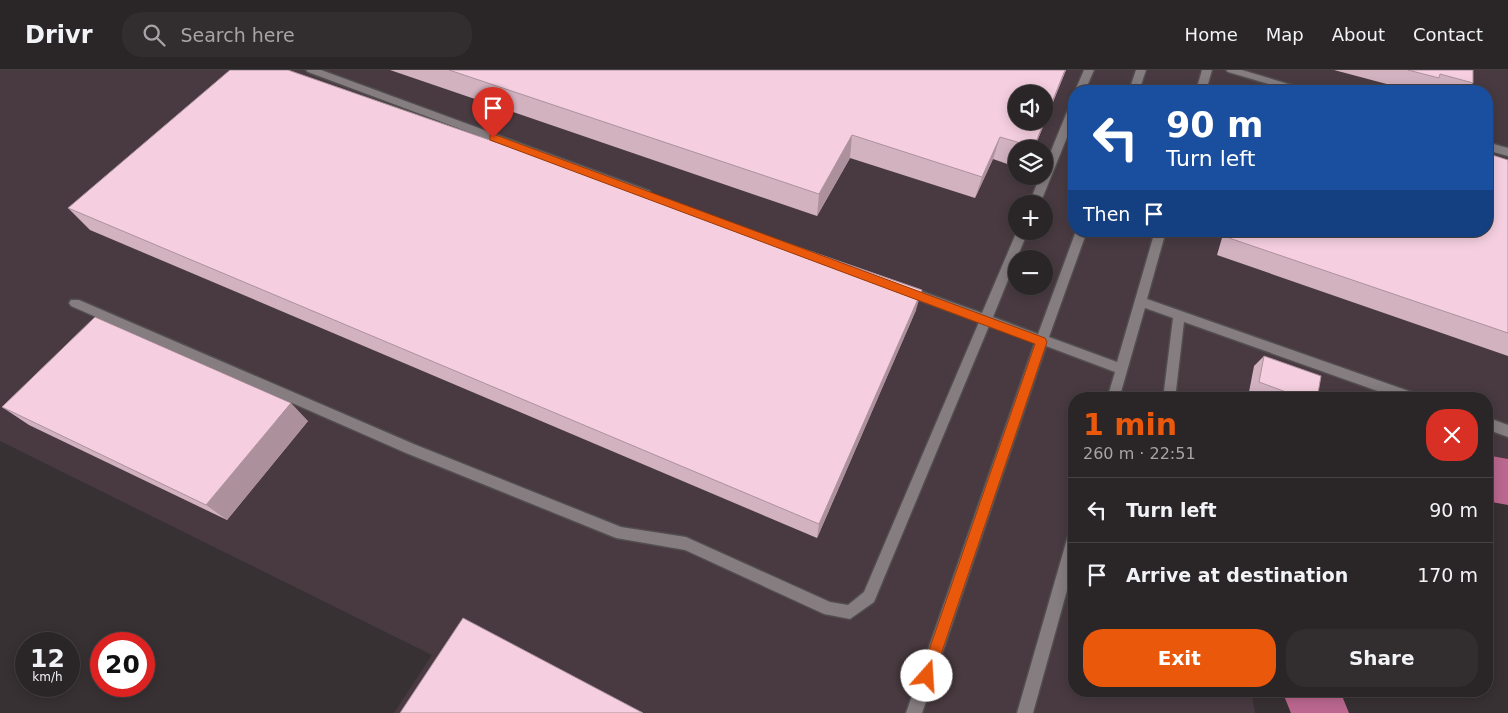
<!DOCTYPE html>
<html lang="en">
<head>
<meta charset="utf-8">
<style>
	:root { --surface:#2a2527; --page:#322d2f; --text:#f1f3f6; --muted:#a5a5a7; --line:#464244; --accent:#ea580c }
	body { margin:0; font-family:"DejaVu Sans",sans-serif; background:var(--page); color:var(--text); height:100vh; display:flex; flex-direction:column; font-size:19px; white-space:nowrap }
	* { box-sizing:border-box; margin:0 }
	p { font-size:16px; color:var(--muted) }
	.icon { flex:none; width:28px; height:28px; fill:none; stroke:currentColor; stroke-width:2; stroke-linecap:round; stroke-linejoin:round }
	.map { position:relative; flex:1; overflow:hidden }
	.side { position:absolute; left:1068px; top:322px; width:425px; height:305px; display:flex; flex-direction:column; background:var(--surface); border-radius:20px; box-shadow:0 2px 12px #0003,0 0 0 1px var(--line) }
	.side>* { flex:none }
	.hud { position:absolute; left:1068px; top:15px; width:425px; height:152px; border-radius:20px; box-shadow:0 2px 12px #0003,0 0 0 1px var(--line); background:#1a4fa0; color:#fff; overflow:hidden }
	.controls { position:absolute; left:1008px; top:15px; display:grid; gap:10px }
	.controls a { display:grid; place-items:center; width:45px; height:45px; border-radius:50%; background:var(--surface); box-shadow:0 2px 12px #0003,0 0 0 1px var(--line); font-size:25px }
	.speed { position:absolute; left:15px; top:562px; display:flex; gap:10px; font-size:25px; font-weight:700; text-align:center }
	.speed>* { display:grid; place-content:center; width:65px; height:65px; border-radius:50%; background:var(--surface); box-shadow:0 2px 12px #0003,0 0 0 1px var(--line); line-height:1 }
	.speed small { font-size:12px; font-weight:400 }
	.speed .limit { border:8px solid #d22; background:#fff; color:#111 }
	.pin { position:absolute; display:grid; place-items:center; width:42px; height:42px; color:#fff; margin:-51px -21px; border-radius:50% 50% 50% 0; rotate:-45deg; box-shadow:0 0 5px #0007 }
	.pin .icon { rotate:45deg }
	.me { position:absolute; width:55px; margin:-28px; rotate:19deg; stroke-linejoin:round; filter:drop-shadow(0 0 4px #0008) }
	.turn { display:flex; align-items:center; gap:18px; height:105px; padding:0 15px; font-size:22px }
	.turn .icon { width:65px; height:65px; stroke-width:2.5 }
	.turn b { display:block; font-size:35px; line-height:42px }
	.then { display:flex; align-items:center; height:48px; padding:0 15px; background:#0003; gap:10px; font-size:19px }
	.round { display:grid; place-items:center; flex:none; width:52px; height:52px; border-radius:20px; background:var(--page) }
	.headline { display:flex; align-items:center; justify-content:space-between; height:85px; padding:0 15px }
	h1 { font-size:30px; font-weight:600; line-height:38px; color:var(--accent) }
	.cta { display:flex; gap:10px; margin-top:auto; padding:10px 15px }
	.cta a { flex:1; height:58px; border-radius:20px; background:var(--accent); color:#fff; font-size:20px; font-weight:600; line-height:58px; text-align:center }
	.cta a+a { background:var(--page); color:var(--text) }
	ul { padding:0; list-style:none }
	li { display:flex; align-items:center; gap:15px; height:65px; padding:0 15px; border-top:1px solid var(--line) }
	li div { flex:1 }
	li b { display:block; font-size:19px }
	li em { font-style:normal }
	header { display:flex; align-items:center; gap:30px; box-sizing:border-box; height:70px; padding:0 25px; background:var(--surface); border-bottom:1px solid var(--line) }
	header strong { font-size:24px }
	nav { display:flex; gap:28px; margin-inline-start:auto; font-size:18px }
	.search { width:350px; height:45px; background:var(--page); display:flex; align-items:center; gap:12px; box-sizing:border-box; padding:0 18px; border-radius:20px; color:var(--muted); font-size:19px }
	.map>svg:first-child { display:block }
	.built { fill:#483a40; fill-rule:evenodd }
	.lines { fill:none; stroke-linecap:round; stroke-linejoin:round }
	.river { fill:#bb678f; fill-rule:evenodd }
	.lane-casing { stroke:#524d4f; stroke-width:3 }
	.lane { fill:#857d80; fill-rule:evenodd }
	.wall { fill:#d3b2c0 }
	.shaded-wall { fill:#ac919c }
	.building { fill:#f5cfdf; stroke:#ac919c; fill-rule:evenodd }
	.route { fill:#ea580c; stroke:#983908 }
</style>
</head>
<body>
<header>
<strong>Drivr</strong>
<div class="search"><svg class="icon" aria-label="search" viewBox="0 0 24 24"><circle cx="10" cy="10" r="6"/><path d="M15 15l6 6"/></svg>Search here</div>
<nav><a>Home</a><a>Map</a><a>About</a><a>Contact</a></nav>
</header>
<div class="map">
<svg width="1508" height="643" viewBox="0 0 1508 643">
	<rect width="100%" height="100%" fill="#383134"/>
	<!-- built -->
	<path class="built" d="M0,0H1508V416L1486,411V329H1074V621H1251L1255,643H394L432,585L0,371ZM1074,21H1486V161H1074ZM1016,24H1044V51H1016ZM1016,79H1044V106H1016ZM1016,134H1044V161H1016ZM1016,189H1044V216H1016Z"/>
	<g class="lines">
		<!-- river -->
		<g class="river">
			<polygon points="1486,385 1508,389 1508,435 1486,431"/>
			<polygon points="1282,621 1340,621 1349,643 1291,643"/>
		</g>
		<defs>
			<g id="lane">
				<polygon points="306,0 321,0 650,121 651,124 646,128 642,127 308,2"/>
				<polygon points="1084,0 1094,0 1085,21 1075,21"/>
				<polygon points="1136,0 1146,0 1139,21 1129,21"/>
				<polygon points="1202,0 1212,0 1206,21 1196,21"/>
				<polygon points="1226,0 1242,0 1305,19 1307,21 1292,21 1228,2"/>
				<polygon points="1074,34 1074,50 1040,134 1029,134 1040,106 1044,106 1044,98 1069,37"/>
				<polygon points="1486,72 1508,78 1508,86 1486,80"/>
				<polygon points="1017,161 1028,161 993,247 1038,264 1076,161 1087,161 1049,267 1117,292 1155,161 1166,161 1147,229 1420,325 1422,329 1400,329 1184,252 1175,329 1163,329 1173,248 1145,238 1119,329 1107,329 1115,302 1046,276 922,643 906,643 1035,272 989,256 874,532 850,549 824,544 685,480 616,468 406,383 71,236 69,233 71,230 79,230 416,375 621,457 686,467 830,532 848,535 864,522 979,252 900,223 898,220 904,215 982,243"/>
				<polygon points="1486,347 1508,355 1508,367 1486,359"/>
				<polygon points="1074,463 1074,495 1033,643 1017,643 1067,469 1069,464"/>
			</g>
		</defs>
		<!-- lane casing -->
		<use href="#lane" class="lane-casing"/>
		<!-- lane -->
		<use href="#lane" class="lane"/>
	</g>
	<!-- wall -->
	<g class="wall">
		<polygon points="390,0 1066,0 1034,79 1016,79 1016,97 993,89 975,128 850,88 817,146"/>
		<polygon points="1334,0 1473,0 1473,13 1465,21 1413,21"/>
		<polygon points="1508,90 1508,286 1217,185 1224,161 1486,161"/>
		<polygon points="68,138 916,240 817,468 90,160"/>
		<polygon points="1264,286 1317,329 1266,329 1249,322 1254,296"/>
		<polygon points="2,337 308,351 227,450 29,355"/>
	</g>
	<!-- shaded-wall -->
	<g class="shaded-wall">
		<polygon points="1065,0 1066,0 1034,79 1033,79"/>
		<polygon points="852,65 850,88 817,146 819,124"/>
		<polygon points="1000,67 993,89 975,128 982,107"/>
		<polygon points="922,220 916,240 817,468 819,454"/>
		<polygon points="291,333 308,351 227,450 206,435"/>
	</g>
	<!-- building -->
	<g class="building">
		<polygon points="230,0 288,0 922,220 819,454 68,138"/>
		<path d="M449,0H1065L1034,77L1000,67L982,107L852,65L819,124ZM1016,24H1044V51H1016Z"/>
		<polygon points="1408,0 1473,0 1473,13 1440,4 1439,8"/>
		<polygon points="1268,17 1280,21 1267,21"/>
		<polygon points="1486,83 1508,90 1508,263 1229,168 1231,161 1486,161"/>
		<polygon points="95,247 291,333 206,435 2,337"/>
		<polygon points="1264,286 1321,306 1317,329 1305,329 1259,312"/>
		<polygon points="463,548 643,643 400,643"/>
	</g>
	<!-- route -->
	<polygon class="route" points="493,64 1045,268 1047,272 932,611 927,613 922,611 920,606 1035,274 490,70 490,65"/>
</svg>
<div class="controls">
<a><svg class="icon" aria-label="sound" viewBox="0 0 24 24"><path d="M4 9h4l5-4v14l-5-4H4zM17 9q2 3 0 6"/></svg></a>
<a><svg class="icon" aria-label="layers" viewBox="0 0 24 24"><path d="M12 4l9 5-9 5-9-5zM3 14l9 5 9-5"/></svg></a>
<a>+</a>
<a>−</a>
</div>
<div class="speed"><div>12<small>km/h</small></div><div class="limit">20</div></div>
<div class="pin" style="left:493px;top:68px;background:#d93025"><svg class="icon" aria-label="arrive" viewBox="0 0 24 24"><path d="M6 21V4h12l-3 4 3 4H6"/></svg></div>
<svg class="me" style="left:927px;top:606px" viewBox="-20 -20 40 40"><circle r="19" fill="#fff"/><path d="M0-13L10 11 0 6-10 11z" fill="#ea580c"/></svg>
<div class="hud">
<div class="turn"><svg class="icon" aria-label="left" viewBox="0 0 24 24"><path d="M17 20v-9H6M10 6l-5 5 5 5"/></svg><div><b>90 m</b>Turn left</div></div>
<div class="then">Then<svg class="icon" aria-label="arrive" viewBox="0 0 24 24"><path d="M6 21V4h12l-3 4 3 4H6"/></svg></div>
</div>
<section class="side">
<div class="headline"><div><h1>1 min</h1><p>260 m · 22:51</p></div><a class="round" style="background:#d93025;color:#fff"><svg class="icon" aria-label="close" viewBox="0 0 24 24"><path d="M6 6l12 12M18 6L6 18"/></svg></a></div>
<ul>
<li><svg class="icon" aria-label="left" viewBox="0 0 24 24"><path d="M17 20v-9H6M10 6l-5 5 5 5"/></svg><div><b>Turn left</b></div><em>90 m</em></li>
<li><svg class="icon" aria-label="arrive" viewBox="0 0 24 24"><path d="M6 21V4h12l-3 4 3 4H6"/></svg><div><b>Arrive at destination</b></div><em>170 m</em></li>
</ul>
<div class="cta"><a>Exit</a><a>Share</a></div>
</section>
</div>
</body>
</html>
